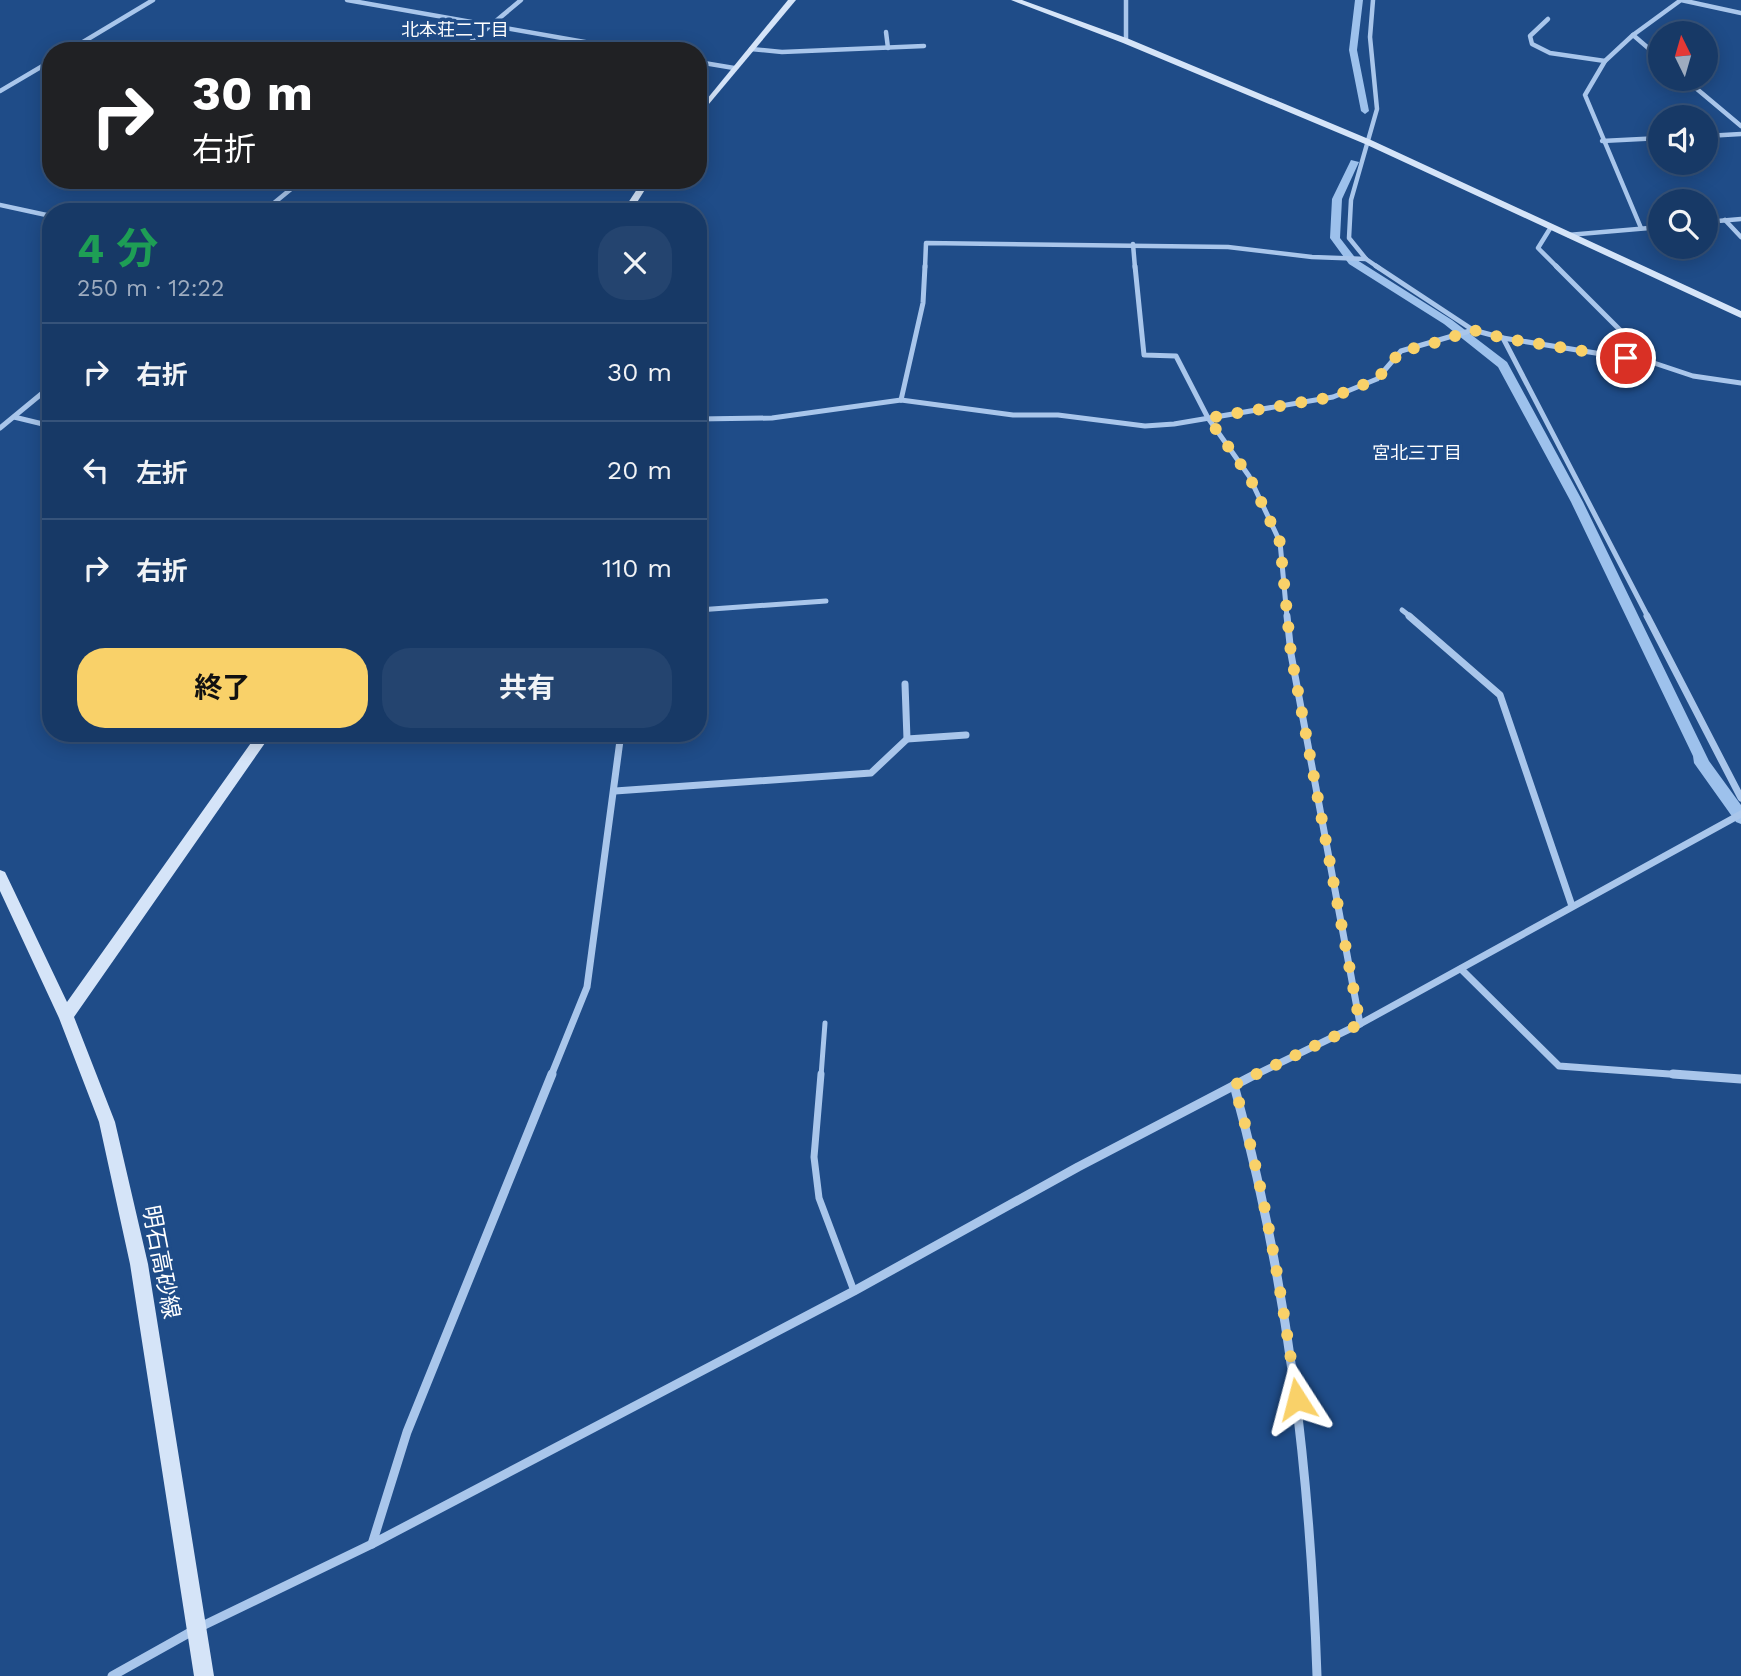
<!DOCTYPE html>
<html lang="ja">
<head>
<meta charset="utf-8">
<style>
	:root { --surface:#173966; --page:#24446f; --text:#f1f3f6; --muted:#9eacbf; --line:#36537a; --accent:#f9d169 }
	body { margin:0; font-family:"Work Sans","Noto Sans JP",sans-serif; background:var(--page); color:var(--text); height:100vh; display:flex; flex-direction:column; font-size:26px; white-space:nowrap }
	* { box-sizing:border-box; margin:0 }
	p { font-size:23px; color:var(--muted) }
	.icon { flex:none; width:38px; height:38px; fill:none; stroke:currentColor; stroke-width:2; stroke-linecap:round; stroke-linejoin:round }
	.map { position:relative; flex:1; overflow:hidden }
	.side { position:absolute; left:42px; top:203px; width:665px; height:539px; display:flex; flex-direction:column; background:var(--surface); border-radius:28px; box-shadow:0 4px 18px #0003,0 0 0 2px var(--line) }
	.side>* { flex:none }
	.hud { position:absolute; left:42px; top:42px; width:665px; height:147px; border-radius:28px; box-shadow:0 4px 18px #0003,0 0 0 2px var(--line); background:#202124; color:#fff; overflow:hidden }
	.needle { width:46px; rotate:355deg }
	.tools { position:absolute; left:1648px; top:21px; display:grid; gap:14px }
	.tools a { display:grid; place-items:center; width:70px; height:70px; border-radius:50%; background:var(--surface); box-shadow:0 4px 18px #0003,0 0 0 2px var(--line); font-size:35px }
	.pin { position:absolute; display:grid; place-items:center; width:60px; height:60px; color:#fff; margin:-30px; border:4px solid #fff; border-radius:50%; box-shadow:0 2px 7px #0007 }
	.me { position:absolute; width:77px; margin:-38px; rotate:351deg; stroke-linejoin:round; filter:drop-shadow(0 0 5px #0008) }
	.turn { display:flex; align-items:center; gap:24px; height:147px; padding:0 35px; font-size:32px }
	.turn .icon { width:91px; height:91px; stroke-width:2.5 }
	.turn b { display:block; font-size:49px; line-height:60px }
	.round { display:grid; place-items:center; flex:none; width:74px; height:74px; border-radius:28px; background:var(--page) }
	.head { display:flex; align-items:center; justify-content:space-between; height:119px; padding:0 35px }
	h1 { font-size:42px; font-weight:700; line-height:52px; color:#1e9e55 }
	.button { display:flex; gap:14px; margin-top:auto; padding:14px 35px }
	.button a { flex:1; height:80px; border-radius:28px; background:var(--accent); color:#111; font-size:28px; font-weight:700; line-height:80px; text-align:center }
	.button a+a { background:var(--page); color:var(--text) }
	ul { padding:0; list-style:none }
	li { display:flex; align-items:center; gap:21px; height:98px; padding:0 35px; border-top:2px solid var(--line) }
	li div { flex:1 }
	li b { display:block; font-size:26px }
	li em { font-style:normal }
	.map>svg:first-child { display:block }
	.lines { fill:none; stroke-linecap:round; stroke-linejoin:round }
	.stream { fill:#9dc1ec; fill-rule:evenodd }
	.lane-far1 { stroke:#a9c6eb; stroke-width:5 }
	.lane { stroke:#a9c6eb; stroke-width:7 }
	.street-far3 { stroke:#a9c6eb; stroke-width:4.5 }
	.street-far2 { stroke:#a9c6eb; stroke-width:5 }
	.street-far1 { stroke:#a9c6eb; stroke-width:7 }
	.street { stroke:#a9c6eb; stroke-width:9 }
	.secondary { fill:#d5e4f8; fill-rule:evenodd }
	.route { stroke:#f9d169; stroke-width:12; stroke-dasharray:0 21.6 }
	.labels { text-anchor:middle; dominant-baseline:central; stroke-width:7; stroke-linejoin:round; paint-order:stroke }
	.far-neighbourhood-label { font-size:18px; fill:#fff; stroke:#1f4c88 }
	.near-street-label { font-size:23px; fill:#fff; stroke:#1f4c88 }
</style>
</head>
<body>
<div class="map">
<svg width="1741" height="1676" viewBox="0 0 1741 1676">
	<rect width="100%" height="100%" fill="#1f4c88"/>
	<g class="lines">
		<!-- stream -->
		<g class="stream">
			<polygon points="1355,0 1363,0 1357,50 1369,111 1365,114 1361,111 1349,50"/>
			<polygon points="1351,160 1359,162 1342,199 1340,238 1357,260 1452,320 1507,362 1583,502 1709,761 1741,805 1741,824 1736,822 1694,763 1693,756 1571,502 1498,367 1444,324 1349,264 1330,238 1332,199"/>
		</g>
		<!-- lane-far1 -->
		<polyline class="lane-far1" points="821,1076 825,1023"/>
		<!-- lane -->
		<polyline class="lane" points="821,1074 814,1157 819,1198 854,1291"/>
		<!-- street-far3 -->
		<g class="street-far3">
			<polyline points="347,0 636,51"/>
			<polyline points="1126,0 1126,41"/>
			<polyline points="1373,0 1370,37 1377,109 1351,200 1349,238 1366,259 1379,268"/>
			<polyline points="1548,19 1530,36 1532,44 1550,53 1605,61"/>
			<polyline points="886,32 888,48"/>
			<polyline points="1633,35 1661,59"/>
			<polyline points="751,49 782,52 924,46"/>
			<polyline points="68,51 153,0"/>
			<polyline points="460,51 521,0"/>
			<polyline points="698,62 734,68"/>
			<polyline points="1685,79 1741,126"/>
			<polyline points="0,91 51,61"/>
			<polyline points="1706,136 1741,134"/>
			<polyline points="1602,141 1661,138"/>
			<polyline points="0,205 51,216"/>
			<polyline points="263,212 302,180"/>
			<polyline points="1725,220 1741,237"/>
			<polyline points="1706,222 1741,219"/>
			<polyline points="1551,227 1538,248 1558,268"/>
			<polyline points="1641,228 1585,95 1605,61 1633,35 1681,0 1741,13"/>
			<polyline points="1568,235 1661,227"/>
			<polyline points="1133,244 1135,268"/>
			<polyline points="925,268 926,243 1228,247 1312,257 1366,259"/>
		</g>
		<!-- street-far2 -->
		<g class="street-far2">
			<polyline points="1135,266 1144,355 1176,356 1208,418 1249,476 1280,542 1287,617"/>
			<polyline points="1376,266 1473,330 1503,338 1651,362 1693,376 1741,383"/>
			<polyline points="1556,266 1651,361"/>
			<polyline points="1503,338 1648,617"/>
			<polyline points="901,400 923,303 925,266"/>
			<polyline points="14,417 51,426"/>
			<polyline points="698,419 772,418 901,400 1013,415 1058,415 1145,426 1174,424 1333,397 1377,379 1401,351 1473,330"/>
			<polyline points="0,428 51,386"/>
			<polyline points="698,610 826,601"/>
			<polyline points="1402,610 1411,617"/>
		</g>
		<!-- street-far1 -->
		<g class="street-far1">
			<polyline points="1287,616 1291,654 1360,1024"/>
			<polyline points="1409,616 1500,695 1572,906"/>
			<polyline points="1647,616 1741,798"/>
			<polyline points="907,739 966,735"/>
			<polyline points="615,791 871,773 907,739 905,684"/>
			<polyline points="1461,969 1559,1066 1697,1076"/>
			<polyline points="551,1076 587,987 621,733"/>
			<polyline points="1253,1076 1360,1024 1741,814"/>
		</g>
		<!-- street -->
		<g class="street">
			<polyline points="1673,1074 1741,1079"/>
			<path d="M1234,1085C1288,1283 1310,1471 1317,1676"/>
			<polyline points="372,1544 407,1432 552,1074"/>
			<polyline points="112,1676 196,1629 372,1544 854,1291 1078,1167 1256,1074"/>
		</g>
		<!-- secondary -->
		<g class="secondary">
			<polygon points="788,0 796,0 698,117 698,110"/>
			<polygon points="1011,0 1022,0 1129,39 1371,140 1741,311 1741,318 1365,144 1123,43"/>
			<polygon points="643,180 651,180 631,212 622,212"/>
			<polygon points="258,733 272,733 74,1017 115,1122 148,1264 214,1676 194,1676 130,1264 99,1122 59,1018 0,891 0,870 5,872 67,1002"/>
		</g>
	</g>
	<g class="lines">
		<!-- route -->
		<path class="route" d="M1297,1399C1281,1293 1265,1188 1234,1085L1360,1024L1291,654L1280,542L1249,476L1208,418L1333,397L1377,379L1401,351L1425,346L1473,330L1503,338L1626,358"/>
	</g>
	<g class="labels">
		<!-- far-neighbourhood labels -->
		<g class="far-neighbourhood-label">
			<text x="455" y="29">北本荘二丁目</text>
			<text x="1417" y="452">宮北三丁目</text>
		</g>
		<!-- near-street labels -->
		<g class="near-street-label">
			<text transform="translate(161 1262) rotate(79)">明石高砂線</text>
		</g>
	</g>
</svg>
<div class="tools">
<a><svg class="needle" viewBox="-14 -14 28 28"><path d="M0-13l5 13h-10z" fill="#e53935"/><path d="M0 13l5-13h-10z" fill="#9eacbf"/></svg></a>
<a><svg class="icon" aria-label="sound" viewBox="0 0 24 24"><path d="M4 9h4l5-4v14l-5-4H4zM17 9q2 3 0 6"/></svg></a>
<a><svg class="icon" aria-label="search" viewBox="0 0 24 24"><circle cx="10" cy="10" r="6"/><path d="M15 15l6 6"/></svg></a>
</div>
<div class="pin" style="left:1626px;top:358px;background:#d93025"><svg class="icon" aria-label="arrive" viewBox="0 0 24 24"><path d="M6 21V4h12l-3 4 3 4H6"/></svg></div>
<svg class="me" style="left:1297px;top:1399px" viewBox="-20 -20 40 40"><path d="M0-17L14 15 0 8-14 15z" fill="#f9d169" stroke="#fff" stroke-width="4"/></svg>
<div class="hud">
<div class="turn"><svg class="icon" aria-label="right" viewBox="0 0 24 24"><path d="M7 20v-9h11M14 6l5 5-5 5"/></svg><div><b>30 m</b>右折</div></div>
</div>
<section class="side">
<div class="head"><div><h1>4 分</h1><p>250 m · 12:22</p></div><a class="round"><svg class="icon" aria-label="close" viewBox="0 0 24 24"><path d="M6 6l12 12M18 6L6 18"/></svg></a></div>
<ul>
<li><svg class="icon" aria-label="right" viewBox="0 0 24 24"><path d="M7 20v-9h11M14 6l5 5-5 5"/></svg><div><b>右折</b></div><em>30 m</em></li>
<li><svg class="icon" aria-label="left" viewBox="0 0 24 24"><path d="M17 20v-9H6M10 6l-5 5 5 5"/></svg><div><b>左折</b></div><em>20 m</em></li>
<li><svg class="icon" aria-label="right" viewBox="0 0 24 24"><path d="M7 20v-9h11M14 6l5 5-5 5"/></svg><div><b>右折</b></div><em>110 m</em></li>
</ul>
<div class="button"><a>終了</a><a>共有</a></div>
</section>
</div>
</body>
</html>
